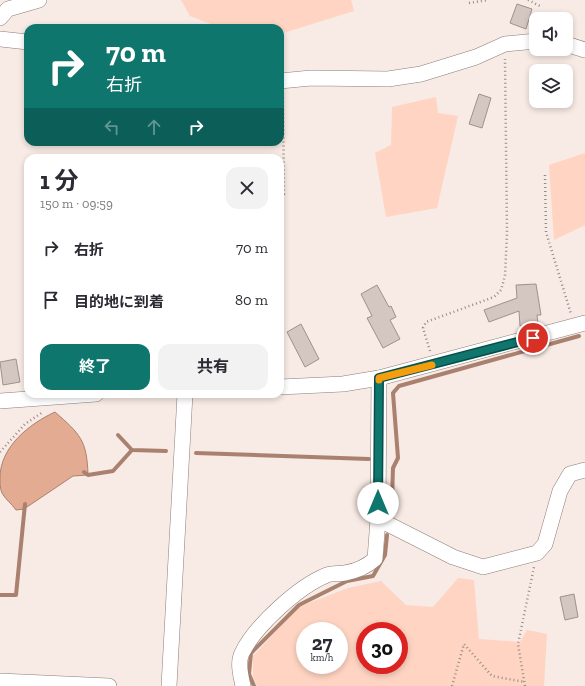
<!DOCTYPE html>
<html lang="ja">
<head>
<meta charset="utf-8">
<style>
	:root { --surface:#fff; --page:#f2f2f3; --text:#2b2b33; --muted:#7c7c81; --accent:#0f766e }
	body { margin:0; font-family:"Zilla Slab","Noto Sans JP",serif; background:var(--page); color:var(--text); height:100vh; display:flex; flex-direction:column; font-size:15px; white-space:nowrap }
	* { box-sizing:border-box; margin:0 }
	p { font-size:13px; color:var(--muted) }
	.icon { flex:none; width:22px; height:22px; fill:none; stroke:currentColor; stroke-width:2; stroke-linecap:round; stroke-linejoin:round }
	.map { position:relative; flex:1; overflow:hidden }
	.side { position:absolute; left:24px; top:154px; width:260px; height:244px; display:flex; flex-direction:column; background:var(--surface); border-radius:12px; box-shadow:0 2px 6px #0003 }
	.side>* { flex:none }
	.hud { position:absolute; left:24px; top:24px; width:260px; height:122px; border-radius:12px; box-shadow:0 2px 6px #0003; background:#0f766e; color:#fff; overflow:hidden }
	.controls { position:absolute; left:529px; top:12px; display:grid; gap:8px }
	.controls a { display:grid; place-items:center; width:44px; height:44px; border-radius:8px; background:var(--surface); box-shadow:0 2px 6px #0003; font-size:20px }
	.speed { position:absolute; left:296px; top:622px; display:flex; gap:8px; font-size:20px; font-weight:700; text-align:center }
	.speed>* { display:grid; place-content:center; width:52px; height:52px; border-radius:50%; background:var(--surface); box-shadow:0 2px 6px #0003; line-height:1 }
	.speed small { font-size:10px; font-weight:400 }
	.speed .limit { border:6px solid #d22; background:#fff; color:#111 }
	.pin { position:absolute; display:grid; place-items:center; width:34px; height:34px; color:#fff; margin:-17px; border:2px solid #fff; border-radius:50%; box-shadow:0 1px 4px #0007 }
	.me { position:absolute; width:44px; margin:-22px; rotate:0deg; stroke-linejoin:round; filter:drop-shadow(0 0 3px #0008) }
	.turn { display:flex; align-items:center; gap:14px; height:84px; padding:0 16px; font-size:18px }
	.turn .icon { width:52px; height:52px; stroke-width:2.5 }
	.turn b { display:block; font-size:28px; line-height:34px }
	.lanes { display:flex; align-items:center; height:38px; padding:0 16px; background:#0003; justify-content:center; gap:20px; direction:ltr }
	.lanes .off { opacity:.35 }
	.round { display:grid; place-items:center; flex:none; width:42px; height:42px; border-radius:12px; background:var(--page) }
	.overview { display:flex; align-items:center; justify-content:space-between; height:68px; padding:0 16px }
	h1 { font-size:24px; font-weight:700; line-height:30px }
	.primary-button { display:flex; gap:8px; margin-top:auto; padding:8px 16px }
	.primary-button a { flex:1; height:46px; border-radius:12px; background:var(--accent); color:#fff; font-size:16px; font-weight:700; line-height:46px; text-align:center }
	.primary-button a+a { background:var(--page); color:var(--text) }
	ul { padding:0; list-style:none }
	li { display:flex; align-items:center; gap:12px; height:52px; padding:0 16px }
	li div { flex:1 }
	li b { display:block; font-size:15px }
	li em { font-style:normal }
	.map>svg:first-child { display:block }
	.green { fill:#ffd4c2; fill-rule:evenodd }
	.water { fill:#e3ab92; stroke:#aa816f }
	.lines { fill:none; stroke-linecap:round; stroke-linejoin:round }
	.stream { stroke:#aa816f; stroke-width:4 }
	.building { fill:#d4c6c0; stroke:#9e928c }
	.minor-casing { stroke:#8b7e79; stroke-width:16 }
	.path { stroke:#948b86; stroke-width:2.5; stroke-dasharray:1 3; stroke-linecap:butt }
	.minor { stroke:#fff; stroke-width:15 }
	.route-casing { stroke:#0a4d48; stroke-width:10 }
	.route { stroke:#0f766e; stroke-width:7 }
	.slow { stroke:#f59e0b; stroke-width:7 }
</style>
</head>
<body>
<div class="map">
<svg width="585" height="686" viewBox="0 0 585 686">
	<rect width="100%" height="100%" fill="#f8eae4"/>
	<!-- green -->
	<g class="green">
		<polygon points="181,0 351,0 354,11 280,34 280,28 221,28 190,16"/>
		<polygon points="436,97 438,113 458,116 437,208 386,217 375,153 391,145 392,107"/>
		<polygon points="585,153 585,225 554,240 549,165"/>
		<path d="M458,578L474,580L479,639L520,642L527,630L547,634L544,686H257L253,677V656L299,607L348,588L381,581L406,605L433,607ZM305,631H339V665H305ZM365,631H399V665H365Z"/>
	</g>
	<!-- water -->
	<path class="water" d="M55,412C80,434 87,440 88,475L73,476L24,509L16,510C12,504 5,499 2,493C0,489 0,483 0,478C0,447 29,424 55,412Z"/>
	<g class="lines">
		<!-- stream -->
		<g class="stream">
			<polyline points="118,435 132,450 166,451"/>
			<polyline points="196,453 369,459"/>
			<polyline points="84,472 88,475 113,471 132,450"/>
			<polyline points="392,501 393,468 398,458 393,393 399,386 579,336"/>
			<polyline points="0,595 16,595 25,504"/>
			<polyline points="254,686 249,674 251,653 299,605 347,581 373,576 385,555 387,535"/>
		</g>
	</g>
	<!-- building -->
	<g class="building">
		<polygon points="517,4 532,9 526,29 510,23"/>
		<polygon points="479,94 491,98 482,128 469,124"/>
		<polygon points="536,284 541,315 537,315 538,324 520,326 519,311 489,322 484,310 517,298 516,285"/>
		<polygon points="377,285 389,307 391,306 396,317 390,320 400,339 383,348 367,318 372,316 361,294"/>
		<polygon points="301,324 319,359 305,367 287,332"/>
		<polygon points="16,359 20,382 3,385 0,362"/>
		<polygon points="574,594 578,617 565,620 560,597"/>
	</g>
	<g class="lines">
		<defs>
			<g id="minor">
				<polyline points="0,18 8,9 39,0"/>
				<polyline points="0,39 28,42"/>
				<polyline points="566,44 585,50"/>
				<polyline points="280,81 311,78 388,79 421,74 476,57 505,44 536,41"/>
				<polyline points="280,387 343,384 379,378 585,323"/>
				<polyline points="0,401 96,394"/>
				<polyline points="378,519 453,557 483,567 537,553 545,544 560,491 570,474 585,470"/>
				<polyline points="0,681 109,686"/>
				<polyline points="169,686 185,394"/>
				<path d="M243,686C241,676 237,663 242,653C255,626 299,586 327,575C332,573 339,574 345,573C357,571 366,567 375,559L378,519L379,378"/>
			</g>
		</defs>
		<!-- minor casing -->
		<use href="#minor" class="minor-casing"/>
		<!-- path -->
		<g class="path">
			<polyline points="528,0 540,6"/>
			<polyline points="469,3 488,0"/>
			<polyline points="545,175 546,232 571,314"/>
			<polyline points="280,196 284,194 283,93"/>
			<polyline points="430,351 423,328 426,322 494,297 501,290 505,276 507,233 505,59"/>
			<polyline points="0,452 25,424 43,412"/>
			<polyline points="452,686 464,644 492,676 525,682"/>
			<polyline points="525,686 518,644 534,567"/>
		</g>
		<!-- minor -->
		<use href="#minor" class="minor"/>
	</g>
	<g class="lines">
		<defs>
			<polyline id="route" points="378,503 379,378 533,338"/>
		</defs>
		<!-- route casing -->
		<use href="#route" class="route-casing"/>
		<!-- route -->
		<use href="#route" class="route"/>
		<!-- slow -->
		<polyline class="slow" points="379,380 379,378 432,365"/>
	</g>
</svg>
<div class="controls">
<a><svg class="icon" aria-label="sound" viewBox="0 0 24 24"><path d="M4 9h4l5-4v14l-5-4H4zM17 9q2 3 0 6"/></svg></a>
<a><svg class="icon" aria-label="layers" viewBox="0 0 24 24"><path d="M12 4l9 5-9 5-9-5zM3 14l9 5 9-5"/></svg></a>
</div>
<div class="speed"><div>27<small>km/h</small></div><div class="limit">30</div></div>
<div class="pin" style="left:533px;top:338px;background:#d93025"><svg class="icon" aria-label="arrive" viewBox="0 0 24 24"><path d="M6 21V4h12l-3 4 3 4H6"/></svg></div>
<svg class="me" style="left:378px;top:503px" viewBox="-20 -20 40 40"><circle r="19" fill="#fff"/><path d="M0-13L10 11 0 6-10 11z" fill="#0f766e"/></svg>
<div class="hud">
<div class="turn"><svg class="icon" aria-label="right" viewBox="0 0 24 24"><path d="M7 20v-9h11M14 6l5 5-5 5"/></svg><div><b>70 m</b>右折</div></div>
<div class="lanes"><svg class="icon off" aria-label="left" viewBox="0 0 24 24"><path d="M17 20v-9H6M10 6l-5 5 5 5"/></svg><svg class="icon off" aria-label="ahead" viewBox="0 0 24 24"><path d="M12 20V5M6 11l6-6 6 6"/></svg><svg class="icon" aria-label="right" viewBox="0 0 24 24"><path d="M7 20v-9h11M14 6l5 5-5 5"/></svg></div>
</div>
<section class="side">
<div class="overview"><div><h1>1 分</h1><p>150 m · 09:59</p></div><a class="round"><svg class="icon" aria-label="close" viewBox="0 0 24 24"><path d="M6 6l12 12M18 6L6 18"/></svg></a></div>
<ul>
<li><svg class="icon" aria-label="right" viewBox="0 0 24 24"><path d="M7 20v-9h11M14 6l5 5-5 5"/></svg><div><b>右折</b></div><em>70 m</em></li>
<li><svg class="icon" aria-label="arrive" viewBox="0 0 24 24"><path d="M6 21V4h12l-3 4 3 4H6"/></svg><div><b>目的地に到着</b></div><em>80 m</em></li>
</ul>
<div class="primary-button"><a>終了</a><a>共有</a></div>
</section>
</div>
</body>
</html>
